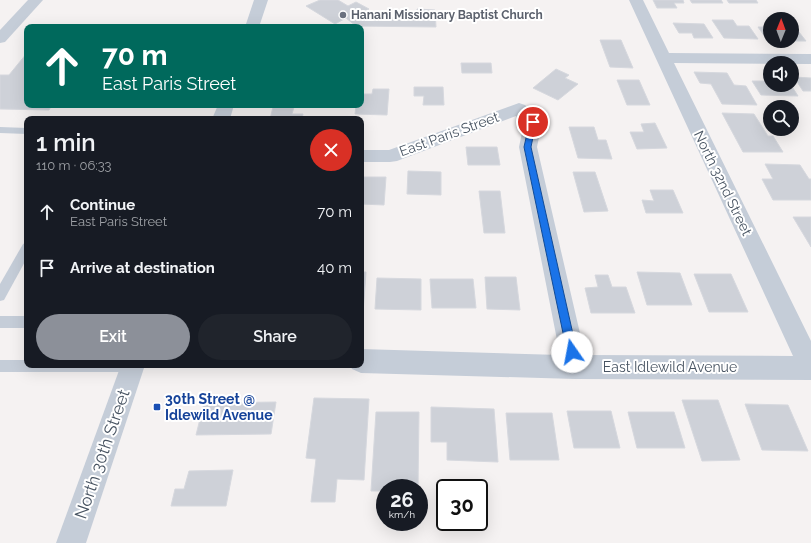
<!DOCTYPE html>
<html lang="en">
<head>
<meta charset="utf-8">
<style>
	:root { --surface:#171b24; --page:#20242c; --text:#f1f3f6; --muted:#9ea1a6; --accent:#8c9099 }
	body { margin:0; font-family:Raleway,sans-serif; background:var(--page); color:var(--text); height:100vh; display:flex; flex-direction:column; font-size:15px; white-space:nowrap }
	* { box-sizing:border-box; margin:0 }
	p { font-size:13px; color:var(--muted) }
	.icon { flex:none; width:22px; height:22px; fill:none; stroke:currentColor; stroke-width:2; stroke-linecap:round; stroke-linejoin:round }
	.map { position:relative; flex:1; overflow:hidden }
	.details { position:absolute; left:24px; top:116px; width:340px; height:252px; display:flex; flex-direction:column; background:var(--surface); border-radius:8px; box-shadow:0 4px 16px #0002 }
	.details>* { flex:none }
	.banner { position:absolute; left:24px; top:24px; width:340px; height:84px; border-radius:8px; box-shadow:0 4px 16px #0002; background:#00695c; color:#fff; overflow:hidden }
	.needle { width:26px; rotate:1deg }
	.controls { position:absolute; left:763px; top:12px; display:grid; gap:8px }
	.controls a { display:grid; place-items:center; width:36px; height:36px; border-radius:50%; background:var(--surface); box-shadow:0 4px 16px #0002; font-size:20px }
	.speed { position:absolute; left:376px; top:479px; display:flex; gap:8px; font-size:20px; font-weight:700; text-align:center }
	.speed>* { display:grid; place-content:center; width:52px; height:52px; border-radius:50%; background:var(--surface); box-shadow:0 4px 16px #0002; line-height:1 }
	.speed small { font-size:10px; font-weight:400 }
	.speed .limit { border:2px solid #111; border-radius:6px; background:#fff; color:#111 }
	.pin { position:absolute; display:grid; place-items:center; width:34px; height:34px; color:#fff; margin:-17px; border:2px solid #fff; border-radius:50%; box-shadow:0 1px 4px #0007 }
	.me { position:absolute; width:44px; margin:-22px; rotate:348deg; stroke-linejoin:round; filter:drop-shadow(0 0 3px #0008) }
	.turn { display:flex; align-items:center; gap:14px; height:84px; padding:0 12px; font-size:18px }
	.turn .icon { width:52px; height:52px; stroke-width:2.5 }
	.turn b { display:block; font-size:28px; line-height:34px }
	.round { display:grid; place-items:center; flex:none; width:42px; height:42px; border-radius:21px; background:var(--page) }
	.headline { display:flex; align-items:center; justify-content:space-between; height:68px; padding:0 12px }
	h1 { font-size:24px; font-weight:600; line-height:30px }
	.cta { display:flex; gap:8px; margin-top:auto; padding:8px 12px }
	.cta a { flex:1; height:46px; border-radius:24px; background:var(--accent); color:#fff; font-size:16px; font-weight:600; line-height:46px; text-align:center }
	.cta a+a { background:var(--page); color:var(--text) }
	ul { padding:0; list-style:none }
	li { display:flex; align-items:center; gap:12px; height:56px; padding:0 12px }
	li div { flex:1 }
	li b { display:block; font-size:15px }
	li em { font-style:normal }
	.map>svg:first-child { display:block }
	.building { fill:#ced1d8; stroke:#d6d8de }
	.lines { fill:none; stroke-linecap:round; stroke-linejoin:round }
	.service { fill:#c5cdd8; fill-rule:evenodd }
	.minor { fill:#c5cdd8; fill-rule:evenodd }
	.tertiary { fill:#c5cdd8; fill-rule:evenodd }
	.route { fill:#1a73e8; stroke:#114b97 }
	.worship-dot { fill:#6b7280; stroke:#fff; stroke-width:1.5 }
	.transit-dot { fill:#1a4fb4; stroke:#fff; stroke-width:1.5 }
	.labels { text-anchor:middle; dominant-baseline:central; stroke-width:4; stroke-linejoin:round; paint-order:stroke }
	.far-worship-label { font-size:12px; font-weight:bold; fill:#5b616d; stroke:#fff; text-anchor:start }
	.street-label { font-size:14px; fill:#485462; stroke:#fff }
	.transit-label { font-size:14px; font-weight:bold; fill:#164399; stroke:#fff; text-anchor:start }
	.near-street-label { font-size:17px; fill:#485462; stroke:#fff }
</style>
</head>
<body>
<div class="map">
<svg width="811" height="543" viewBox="0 0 811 543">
	<rect width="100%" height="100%" fill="#f5f2f2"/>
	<!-- building -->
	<g class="building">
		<polygon points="320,0 338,0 348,6 356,2 369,9 362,13 368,17 417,18 417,9 435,10 436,27 356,26 346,18 335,24 306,6"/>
		<polygon points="653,0 683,0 684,3 674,3 677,8 657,8"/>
		<polygon points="690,0 721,0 723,3 692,3"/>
		<polygon points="727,0 756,0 758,3 729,3"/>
		<polygon points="712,20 733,20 737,26 749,26 758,39 724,38"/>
		<polygon points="673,23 704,24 713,38 694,38 692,33 679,33"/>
		<polygon points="758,27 770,27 770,41 768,41"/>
		<polygon points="792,27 795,27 806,41 792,41"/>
		<polygon points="600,40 621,40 633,68 610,67"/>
		<polygon points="27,53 27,105 52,105 49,110 0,109 0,75 9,75"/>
		<polygon points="461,63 491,63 492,73 462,73"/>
		<polygon points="556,69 569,75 565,78 578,84 558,100 533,88"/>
		<polygon points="694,72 727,73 734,85 746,86 757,105 722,104 711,84 700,83"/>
		<polygon points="794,77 811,78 811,91 803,91"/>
		<polygon points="617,80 639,80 650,105 627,105"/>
		<polygon points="752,81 770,81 770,85 791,85 798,96 761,95"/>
		<polygon points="414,87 443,87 444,105 423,105 424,96 414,96"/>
		<polygon points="373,89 389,89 387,115 355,114 356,105 361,105 361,94 372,94"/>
		<polygon points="273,107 294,107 292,114 303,114 302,119 270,119"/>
		<polygon points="722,113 754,114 768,136 773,136 783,152 743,152"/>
		<polygon points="655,123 667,148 637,149 630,132 644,132 641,124"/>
		<polygon points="569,127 594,127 598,140 606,140 612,159 578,158"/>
		<polygon points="466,147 497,147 500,165 468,165"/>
		<polygon points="765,164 800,165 809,179 811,179 811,200 773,200 762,179 773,179"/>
		<polygon points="408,171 441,172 441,195 407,194"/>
		<polygon points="573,172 595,172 608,211 584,212"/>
		<polygon points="361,177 386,177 384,205 361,204"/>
		<polygon points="650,190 673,190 683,213 646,213 642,200 654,201"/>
		<polygon points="479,191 500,191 505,233 484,233"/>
		<polygon points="793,217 811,217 811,247"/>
		<polygon points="361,272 366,272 363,313 361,313"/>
		<polygon points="637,272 680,273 692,305 647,305"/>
		<polygon points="694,274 731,274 748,312 709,312"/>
		<polygon points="595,275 608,275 612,287 626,287 635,313 591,313 585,288 598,287"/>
		<polygon points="485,277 516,277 520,310 487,309"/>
		<polygon points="377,278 421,279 421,310 375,309"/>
		<polygon points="430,279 473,279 476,308 432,308"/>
		<polygon points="314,398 369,399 364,480 337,479 335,502 311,502 316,459 306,458"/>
		<polygon points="682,400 718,400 740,460 702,461"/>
		<polygon points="276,402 271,434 196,435 204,403"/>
		<polygon points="745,404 788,405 808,451 762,450"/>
		<polygon points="431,407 494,409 498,462 447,460 447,442 431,442"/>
		<polygon points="567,411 611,411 620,448 574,448"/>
		<polygon points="376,412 419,412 418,488 385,488 385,491 371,491"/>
		<polygon points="628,412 674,412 685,448 637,448"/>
		<polygon points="506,413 552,413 559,460 510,460"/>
		<polygon points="233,470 226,506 171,506 175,489 184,489 189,471"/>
	</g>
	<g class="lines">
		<!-- service -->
		<g class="service">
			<polygon points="0,127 27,128 27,134 0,133"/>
			<polygon points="27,242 27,258 4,300 0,301 0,284 23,244"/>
			<rect x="0" y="316" width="27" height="12"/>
			<polygon points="0,360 27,360 27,365 140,366 138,371 133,372 0,372"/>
		</g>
		<!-- minor -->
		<g class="minor">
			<polygon points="28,0 43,0 5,42 0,43 0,30"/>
			<polygon points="629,0 643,0 669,53 811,54 811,64 674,63 811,341 811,380 575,379 361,373 352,369 350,365 361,365 361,349 560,355 519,147 524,123 516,116 397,161 390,162 361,162 361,150 389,150 519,103 525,105 542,122 537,147 585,355 793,356"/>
		</g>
		<!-- tertiary -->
		<g class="tertiary">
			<polygon points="254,0 268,0 259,27 245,27"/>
			<polygon points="218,105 234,105 230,119 212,119"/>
			<polygon points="121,365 145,365 86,543 56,543"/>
		</g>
	</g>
	<!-- route -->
	<polygon class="route" points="530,120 536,122 531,147 577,352 576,355 572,357 569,355 567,352 524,147"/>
	<!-- markers -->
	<circle class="worship-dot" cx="343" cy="15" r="4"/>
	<rect class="transit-dot" x="153" y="403" width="8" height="8" rx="2"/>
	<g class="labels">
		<!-- far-worship labels -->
		<g class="far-worship-label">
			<text x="351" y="15">Hanani Missionary Baptist Church</text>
		</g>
		<!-- street labels -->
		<g class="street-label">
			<text transform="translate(449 134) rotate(-20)">East Paris Street</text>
			<text transform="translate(723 183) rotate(64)">North 32nd Street</text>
			<text x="670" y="367">East Idlewild Avenue</text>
		</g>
		<!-- transit labels -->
		<g class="transit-label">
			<text x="165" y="399">30th Street @<tspan x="165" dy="16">Idlewild Avenue</tspan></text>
		</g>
		<!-- near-street labels -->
		<g class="near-street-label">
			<text transform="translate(102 454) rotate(-71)">North 30th Street</text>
		</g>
	</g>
</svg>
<div class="controls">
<a><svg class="needle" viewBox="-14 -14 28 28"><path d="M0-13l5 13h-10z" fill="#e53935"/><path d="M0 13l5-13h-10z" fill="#9ea1a6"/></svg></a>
<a><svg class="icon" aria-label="sound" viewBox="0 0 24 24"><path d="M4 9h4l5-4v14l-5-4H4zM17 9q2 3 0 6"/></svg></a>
<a><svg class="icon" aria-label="search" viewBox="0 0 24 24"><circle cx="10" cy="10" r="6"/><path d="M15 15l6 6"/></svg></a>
</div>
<div class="speed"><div>26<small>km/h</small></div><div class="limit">30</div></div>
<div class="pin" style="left:533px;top:122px;background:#d93025"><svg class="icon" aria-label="arrive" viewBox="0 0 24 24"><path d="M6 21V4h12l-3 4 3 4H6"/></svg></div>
<svg class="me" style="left:572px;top:352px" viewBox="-20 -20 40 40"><circle r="19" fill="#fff"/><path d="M0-13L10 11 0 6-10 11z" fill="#1a73e8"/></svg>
<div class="banner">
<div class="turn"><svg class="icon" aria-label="ahead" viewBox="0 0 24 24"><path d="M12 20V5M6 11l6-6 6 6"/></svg><div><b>70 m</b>East Paris Street</div></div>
</div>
<section class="details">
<div class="headline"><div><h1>1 min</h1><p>110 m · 06:33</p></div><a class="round" style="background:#d93025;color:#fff"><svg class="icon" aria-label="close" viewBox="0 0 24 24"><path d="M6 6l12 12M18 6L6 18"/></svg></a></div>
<ul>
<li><svg class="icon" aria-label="ahead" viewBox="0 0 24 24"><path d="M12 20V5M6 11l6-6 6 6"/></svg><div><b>Continue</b><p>East Paris Street</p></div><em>70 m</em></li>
<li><svg class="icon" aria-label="arrive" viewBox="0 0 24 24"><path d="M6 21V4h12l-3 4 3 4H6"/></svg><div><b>Arrive at destination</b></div><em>40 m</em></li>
</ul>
<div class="cta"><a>Exit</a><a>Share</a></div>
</section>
</div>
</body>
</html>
